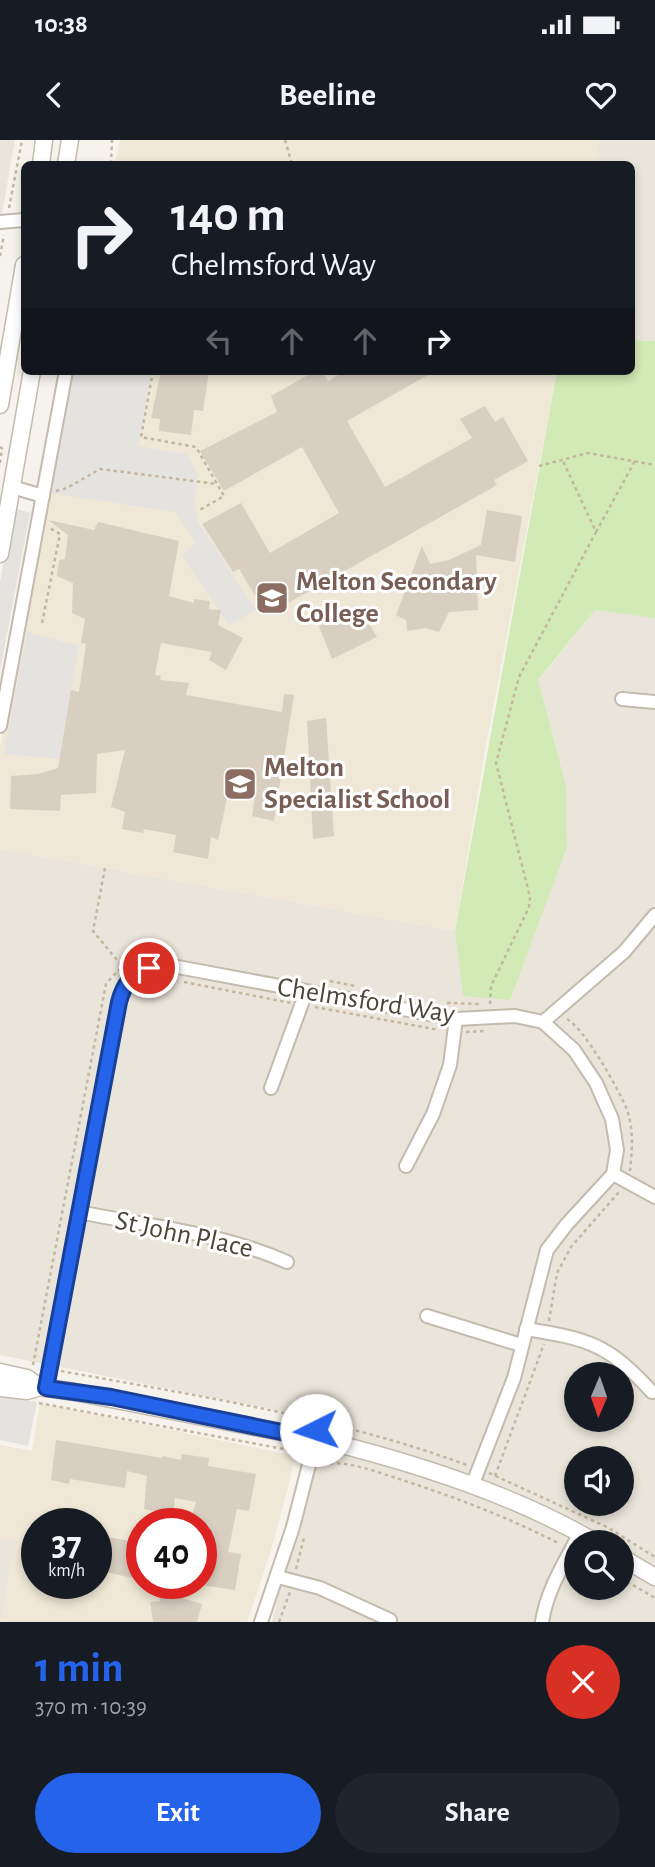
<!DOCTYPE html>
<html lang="en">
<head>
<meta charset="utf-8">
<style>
	:root { --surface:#171b24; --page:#20242c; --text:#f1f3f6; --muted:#9ea1a6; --accent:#2563eb }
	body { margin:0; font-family:"Alegreya Sans",sans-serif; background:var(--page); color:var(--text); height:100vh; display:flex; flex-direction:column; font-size:26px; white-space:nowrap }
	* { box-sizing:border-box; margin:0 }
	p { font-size:23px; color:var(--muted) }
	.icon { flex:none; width:38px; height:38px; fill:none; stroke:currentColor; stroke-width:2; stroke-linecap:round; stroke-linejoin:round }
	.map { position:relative; height:1482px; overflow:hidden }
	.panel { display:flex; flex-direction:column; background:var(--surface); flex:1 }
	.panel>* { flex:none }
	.hud { position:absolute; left:21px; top:21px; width:614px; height:214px; border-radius:10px; box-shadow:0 4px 10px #0003; background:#171b24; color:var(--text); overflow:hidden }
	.needle { width:46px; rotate:182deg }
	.tools { position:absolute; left:564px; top:1222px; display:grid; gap:14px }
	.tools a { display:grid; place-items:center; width:70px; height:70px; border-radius:50%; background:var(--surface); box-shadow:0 4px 10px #0003; font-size:35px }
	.speed { position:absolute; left:21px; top:1368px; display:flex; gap:14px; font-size:35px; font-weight:700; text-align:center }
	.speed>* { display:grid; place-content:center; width:91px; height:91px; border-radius:50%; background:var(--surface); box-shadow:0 4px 10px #0003; line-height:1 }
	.speed small { font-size:18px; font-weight:400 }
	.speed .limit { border:10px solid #d22; background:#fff; color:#111 }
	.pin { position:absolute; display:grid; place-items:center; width:60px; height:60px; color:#fff; margin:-30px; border:4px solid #fff; border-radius:50%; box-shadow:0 2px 7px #0007 }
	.me { position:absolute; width:77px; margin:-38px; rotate:266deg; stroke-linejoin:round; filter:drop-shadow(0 0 5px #0008) }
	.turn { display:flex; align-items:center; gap:24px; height:147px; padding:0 35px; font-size:32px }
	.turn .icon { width:91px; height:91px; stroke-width:2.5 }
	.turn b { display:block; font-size:49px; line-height:60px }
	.lanes { display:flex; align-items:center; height:66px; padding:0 35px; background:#0003; justify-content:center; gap:35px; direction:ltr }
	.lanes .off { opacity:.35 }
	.round { display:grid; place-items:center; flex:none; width:74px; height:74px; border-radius:37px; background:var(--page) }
	.summary { display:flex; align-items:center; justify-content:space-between; height:119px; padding:0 35px }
	h1 { font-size:42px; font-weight:700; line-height:52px; color:var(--accent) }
	.button { display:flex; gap:14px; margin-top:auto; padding:14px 35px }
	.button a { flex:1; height:80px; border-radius:42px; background:var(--accent); color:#fff; font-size:28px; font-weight:700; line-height:80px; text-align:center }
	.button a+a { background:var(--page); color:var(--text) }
	.status { display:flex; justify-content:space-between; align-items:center; height:49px; padding:0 35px; background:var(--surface); direction:ltr }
	.status svg { height:19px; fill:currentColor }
	header { display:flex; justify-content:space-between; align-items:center; height:91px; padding:0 35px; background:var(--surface); font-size:32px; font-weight:700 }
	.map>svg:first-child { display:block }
	.residential { fill:#eae5da; fill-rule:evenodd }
	.education { fill:#efe8d6; fill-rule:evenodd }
	.green { fill:#d2eab5 }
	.parking { fill:#e5e3e0 }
	.building { fill:#d8cfc1 }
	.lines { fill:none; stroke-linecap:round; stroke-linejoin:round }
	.minor-casing { stroke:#c2bbae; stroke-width:16 }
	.tertiary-casing { stroke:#c2bbae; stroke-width:19 }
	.path { stroke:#c4b79f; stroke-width:2.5; stroke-dasharray:3.5 3.5; stroke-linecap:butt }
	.minor { stroke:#fff; stroke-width:12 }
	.tertiary { stroke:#fff; stroke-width:16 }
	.route-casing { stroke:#184099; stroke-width:18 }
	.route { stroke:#2563eb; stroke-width:12 }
	.labels { text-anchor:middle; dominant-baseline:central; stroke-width:6; stroke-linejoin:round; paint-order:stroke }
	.education-label { font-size:28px; font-weight:bold; fill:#785e54; stroke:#fff; text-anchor:start }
	.street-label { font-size:28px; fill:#4b4439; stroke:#fff }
</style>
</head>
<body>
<div class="status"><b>10:38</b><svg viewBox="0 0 49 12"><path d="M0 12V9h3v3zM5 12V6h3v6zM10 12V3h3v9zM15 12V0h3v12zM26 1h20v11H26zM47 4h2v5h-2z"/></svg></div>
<header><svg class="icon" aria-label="back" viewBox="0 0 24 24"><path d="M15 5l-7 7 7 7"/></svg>Beeline<svg class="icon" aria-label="heart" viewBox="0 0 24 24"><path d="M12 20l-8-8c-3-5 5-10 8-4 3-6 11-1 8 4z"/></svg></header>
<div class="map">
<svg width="655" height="1482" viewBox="0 0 655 1482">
	<rect width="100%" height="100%" fill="#f6f3ec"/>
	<!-- residential -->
	<g class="residential">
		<polygon points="0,0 15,0 0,85"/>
		<polygon points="599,0 655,0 655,201 632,200 632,24 594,24"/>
		<path d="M595,470L655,474V1482H272L320,1279L0,1215V709L455,791L464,856L566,645L538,541ZM576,1234H621V1279H576ZM576,1318H621V1363H576ZM576,1402H621V1447H576Z"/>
		<polygon points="0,1398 16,1401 1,1482 0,1482"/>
	</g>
	<!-- education -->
	<g class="education">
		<polygon points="120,0 599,0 594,24 115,24"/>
		<polygon points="74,231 557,231 485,610 455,791 0,709 0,607"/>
		<path d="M40,1263L291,1315L294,1321L290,1340L271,1410L247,1482H1L16,1401L0,1398V1305L32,1311ZM37,1384H96V1444H37ZM142,1384H201V1444H142Z"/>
	</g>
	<!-- green -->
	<polygon class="green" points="632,200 655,201 655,478 595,470 538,540 566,645 567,707 510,860 463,856 455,791 557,231 632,231"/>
	<!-- parking -->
	<g class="parking">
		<polygon points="74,231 152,231 139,306 186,314 198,334 195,363 198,382 256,470 229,485 182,416 196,403 175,372 50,353"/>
		<polygon points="14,368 30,373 0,531 0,442"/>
		<polygon points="27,492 79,506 59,619 4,614"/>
		<polygon points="0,1256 37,1262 28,1306 0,1300"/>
	</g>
	<!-- building -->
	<g class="building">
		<polygon points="161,231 209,231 203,271 194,270 191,295 159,291 160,279 151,278"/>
		<polygon points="315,231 322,231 328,241 345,231 435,231 347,281 385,347 472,298 460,279 485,266 495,282 503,277 528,321 494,340 497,345 267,475 239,429 233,432 202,384 241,363 270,413 339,373 302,307 224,351 200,311 277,272 271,256"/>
		<polygon points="487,370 522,376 515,422 476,415 478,470 449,472 439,492 426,488 407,491 406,480 396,475 422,406 430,424 449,420 481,405"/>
		<polygon points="48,380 94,390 98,382 179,401 169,456 194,463 194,459 210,461 209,469 221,470 218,485 243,498 226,530 209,520 212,512 161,503 155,535 161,536 160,540 189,543 186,555 282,572 284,554 294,555 274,681 252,676 255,656 229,649 218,700 211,697 208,719 173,712 176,695 144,689 143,693 122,689 125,672 111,667 125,610 97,614 96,653 61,655 60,671 10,669 11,636 38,634 58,628 71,550 79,552 86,504 81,503 85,479 72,473 73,443 57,436 59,420 65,419 68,395"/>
		<polygon points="359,467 377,497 332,519 319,486"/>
		<polygon points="326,578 334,696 313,699 307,581"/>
		<polygon points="56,1300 162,1318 162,1316 181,1320 182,1314 209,1318 208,1326 256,1334 249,1371 237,1369 228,1412 241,1414 235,1450 201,1445 201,1384 190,1384 196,1362 175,1358 173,1375 144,1369 147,1336 127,1331 125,1348 70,1339 69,1344 51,1340"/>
		<polygon points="96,1395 142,1403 142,1440 96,1430"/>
		<polygon points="159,1451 202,1464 197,1482 153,1482 150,1462 160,1461"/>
	</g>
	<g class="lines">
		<defs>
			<g id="minor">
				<polyline points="0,82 24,80"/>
				<polyline points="12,347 43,356"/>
				<polyline points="622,559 655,562"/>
				<polyline points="0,586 66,231"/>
				<polyline points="543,882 624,812 655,775"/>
				<polyline points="271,948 306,852"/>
				<polyline points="406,1026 433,974 450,925 456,879"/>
				<polyline points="613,1034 655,1057"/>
				<path d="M79,1072C148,1086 222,1093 287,1122"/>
				<polyline points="427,1176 521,1205"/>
				<path d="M526,1189C589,1199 608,1204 652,1252"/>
				<path d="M46,1248L119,862C126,836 141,829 167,825L456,879L515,876L543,882L574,910L596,943L612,979L617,1010L613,1034L567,1084L547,1110L514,1238L472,1346"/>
				<polyline points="278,1437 320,1448 390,1480"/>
				<polyline points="261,1482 293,1387 313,1309"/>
				<path d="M542,1482C547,1449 565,1422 580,1393"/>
			</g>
			<g id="tertiary">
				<polyline points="41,24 44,0"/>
				<polyline points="66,24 70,0"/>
				<polyline points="0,265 24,125"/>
				<polyline points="0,414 32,231"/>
				<polyline points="0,1232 27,1238 40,1247"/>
				<polyline points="0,1248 27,1251 40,1247 75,1252 306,1297"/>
				<circle cx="316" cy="1300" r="10"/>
				<path d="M326,1301C415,1323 515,1355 595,1402"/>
				<polyline points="621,1417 655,1437"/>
			</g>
		</defs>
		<!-- minor casing -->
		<use href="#minor" class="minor-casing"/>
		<!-- tertiary casing -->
		<use href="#tertiary" class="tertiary-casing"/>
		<!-- path -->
		<g class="path">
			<polyline points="285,0 292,24"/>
			<polyline points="111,24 112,0"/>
			<polyline points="9,68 22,0"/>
			<polyline points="0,116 4,95"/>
			<polyline points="153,231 141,297 196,307 224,356 198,371"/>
			<polyline points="0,307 2,308 0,323"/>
			<polyline points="539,326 588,313 655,325"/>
			<polyline points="56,351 67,348 100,329 217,344"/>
			<polyline points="596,392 635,321"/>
			<polyline points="42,483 60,394 48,387"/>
			<polyline points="105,728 93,791 122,826"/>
			<polyline points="163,839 177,841"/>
			<polyline points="330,841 355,846"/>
			<polyline points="184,842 291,863"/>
			<polyline points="447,863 479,864"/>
			<polyline points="490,864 491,846 529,767 530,757 496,623 519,537 596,392 563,321"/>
			<polyline points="315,867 439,890"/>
			<path d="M567,879C584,888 620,951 627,970C634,990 632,1011 630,1031"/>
			<polyline points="466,892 484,891"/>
			<polyline points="549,1181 557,1133 571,1107 619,1052"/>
			<path d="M33,1225L106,844C120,827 133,817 155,813"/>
			<path d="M61,1231C198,1256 336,1277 467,1325"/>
			<polyline points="39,1263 294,1311 298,1316"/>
			<path d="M323,1324C346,1320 374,1331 396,1338C452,1356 508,1377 560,1404"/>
			<polyline points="489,1333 607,1387 655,1417"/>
			<polyline points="495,1336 544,1204"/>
			<polyline points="296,1429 304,1398"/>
			<polyline points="621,1438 655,1458"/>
			<polyline points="279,1482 290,1452"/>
		</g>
		<!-- minor -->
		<use href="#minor" class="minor"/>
		<!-- tertiary -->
		<use href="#tertiary" class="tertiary"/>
	</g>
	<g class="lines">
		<defs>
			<path id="route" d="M149,828C131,836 124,843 119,862L46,1248L111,1257L306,1297L310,1292L316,1290"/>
		</defs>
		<!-- route casing -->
		<use href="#route" class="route-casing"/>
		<!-- route -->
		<use href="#route" class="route"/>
	</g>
	<!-- icons -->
	<defs>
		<symbol id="school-square" viewBox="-11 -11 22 22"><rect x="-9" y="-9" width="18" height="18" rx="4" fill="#8d6e63" stroke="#fff"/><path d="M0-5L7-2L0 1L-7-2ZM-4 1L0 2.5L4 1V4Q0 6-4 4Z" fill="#fff"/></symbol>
	</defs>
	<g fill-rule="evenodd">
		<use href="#school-square" x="253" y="439" width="38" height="38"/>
		<use href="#school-square" x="221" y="625" width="38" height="38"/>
	</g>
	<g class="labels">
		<!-- education labels -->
		<g class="education-label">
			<text x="296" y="442">Melton Secondary<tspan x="296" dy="32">College</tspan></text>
			<text x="264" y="628">Melton<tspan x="264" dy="32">Specialist School</tspan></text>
		</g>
		<!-- street labels -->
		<g class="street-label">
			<text transform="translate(366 861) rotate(9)">Chelmsford Way</text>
			<text transform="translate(184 1095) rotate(12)">St John Place</text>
		</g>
	</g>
</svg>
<div class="tools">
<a><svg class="needle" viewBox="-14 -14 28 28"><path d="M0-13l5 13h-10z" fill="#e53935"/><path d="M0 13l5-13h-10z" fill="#9ea1a6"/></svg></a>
<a><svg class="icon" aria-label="sound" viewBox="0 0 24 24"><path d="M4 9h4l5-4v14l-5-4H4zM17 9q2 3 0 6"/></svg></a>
<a><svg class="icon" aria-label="search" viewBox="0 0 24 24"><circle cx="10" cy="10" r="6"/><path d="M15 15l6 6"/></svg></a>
</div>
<div class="speed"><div>37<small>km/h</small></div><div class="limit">40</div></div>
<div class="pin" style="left:149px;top:828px;background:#d93025"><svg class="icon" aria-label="arrive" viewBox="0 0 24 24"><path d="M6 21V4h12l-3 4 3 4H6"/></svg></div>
<svg class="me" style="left:316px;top:1290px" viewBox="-20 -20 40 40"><circle r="19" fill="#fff"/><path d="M0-13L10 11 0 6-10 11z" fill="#2563eb"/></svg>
<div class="hud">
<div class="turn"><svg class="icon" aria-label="right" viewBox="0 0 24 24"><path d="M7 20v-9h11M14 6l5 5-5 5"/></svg><div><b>140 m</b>Chelmsford Way</div></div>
<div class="lanes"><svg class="icon off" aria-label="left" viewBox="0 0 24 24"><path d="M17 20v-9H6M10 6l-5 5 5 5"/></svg><svg class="icon off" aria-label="ahead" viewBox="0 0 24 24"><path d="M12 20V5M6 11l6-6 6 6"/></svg><svg class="icon off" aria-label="ahead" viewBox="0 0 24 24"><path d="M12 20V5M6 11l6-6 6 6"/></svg><svg class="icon" aria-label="right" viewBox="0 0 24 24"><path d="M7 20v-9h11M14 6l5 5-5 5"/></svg></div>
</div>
</div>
<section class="panel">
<div class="summary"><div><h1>1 min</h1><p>370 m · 10:39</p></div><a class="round" style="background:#d93025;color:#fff"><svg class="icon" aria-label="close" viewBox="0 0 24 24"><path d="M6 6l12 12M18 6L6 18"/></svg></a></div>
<div class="button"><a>Exit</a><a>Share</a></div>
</section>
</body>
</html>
